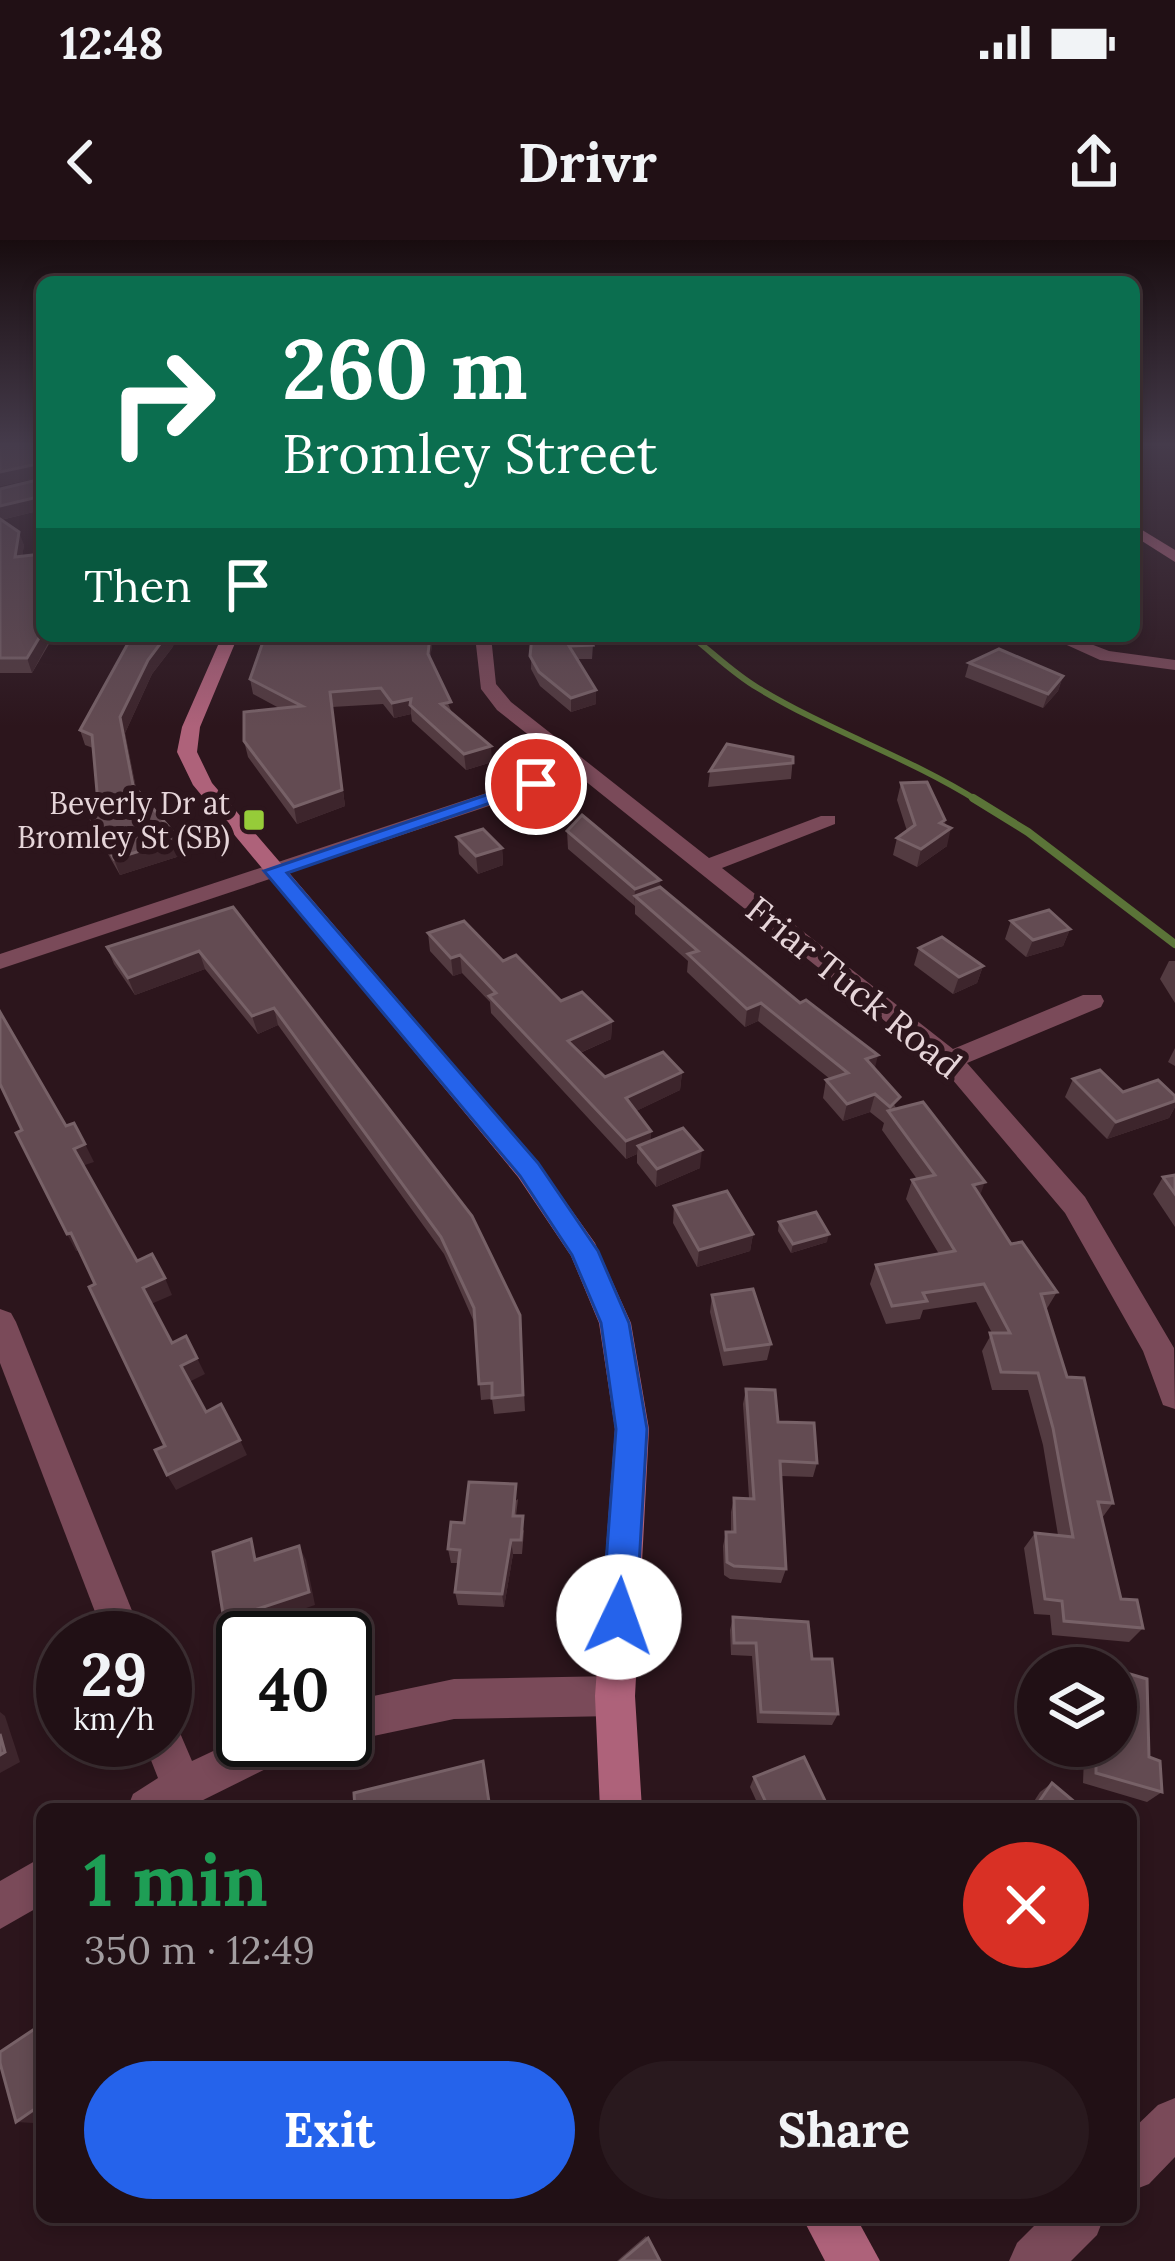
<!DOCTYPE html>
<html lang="en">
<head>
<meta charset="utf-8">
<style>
	:root { --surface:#211015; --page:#29191e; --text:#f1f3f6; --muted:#a29da0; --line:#3e3034; --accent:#2563eb }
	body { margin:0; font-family:Lora,serif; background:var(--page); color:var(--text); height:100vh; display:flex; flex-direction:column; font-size:45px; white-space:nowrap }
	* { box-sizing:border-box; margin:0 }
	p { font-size:39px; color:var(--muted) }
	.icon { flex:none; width:66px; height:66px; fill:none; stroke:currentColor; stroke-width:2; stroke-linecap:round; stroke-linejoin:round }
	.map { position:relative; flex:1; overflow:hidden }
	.details { position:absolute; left:36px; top:1563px; width:1101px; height:420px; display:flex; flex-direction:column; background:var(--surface); border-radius:18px; box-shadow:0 6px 18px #0003,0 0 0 3px var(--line) }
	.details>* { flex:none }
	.banner { position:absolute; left:36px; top:36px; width:1104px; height:366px; border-radius:18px; box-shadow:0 6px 18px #0003,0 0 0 3px var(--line); background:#0b6e4f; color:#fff; overflow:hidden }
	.controls { position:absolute; left:1017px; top:1407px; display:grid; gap:24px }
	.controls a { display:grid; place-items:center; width:120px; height:120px; border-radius:50%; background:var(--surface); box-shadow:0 6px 18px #0003,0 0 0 3px var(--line); font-size:60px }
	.speed { position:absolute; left:36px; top:1371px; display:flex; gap:24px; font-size:60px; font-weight:700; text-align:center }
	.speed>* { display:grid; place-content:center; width:156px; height:156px; border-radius:50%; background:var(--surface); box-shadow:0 6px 18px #0003,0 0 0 3px var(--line); line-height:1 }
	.speed small { font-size:30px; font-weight:400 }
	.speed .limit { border:6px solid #111; border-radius:18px; background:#fff; color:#111 }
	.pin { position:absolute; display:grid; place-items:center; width:102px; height:102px; color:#fff; margin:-51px; border:6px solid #fff; border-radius:50%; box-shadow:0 3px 12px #0007 }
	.me { position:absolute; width:132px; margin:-66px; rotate:3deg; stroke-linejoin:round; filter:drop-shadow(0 0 9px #0008) }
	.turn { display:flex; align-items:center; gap:42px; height:252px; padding:0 48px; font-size:54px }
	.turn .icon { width:156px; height:156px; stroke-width:2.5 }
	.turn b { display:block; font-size:84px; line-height:102px }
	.then { display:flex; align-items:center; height:114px; padding:0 48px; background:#0003; gap:24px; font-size:45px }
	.round { display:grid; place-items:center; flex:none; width:126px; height:126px; border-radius:63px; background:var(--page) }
	.overview { display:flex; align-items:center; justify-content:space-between; height:204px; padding:0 48px }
	h1 { font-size:72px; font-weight:700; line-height:90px; color:#1e9e55 }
	.action { display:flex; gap:24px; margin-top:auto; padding:24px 48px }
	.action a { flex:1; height:138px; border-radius:72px; background:var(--accent); color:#fff; font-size:48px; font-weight:700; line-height:138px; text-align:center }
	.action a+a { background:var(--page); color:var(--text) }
	.status { display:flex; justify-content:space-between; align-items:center; height:84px; padding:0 60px; background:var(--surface); direction:ltr }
	.status svg { height:33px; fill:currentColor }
	header { display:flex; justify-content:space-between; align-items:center; height:156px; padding:0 48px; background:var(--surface); font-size:54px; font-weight:700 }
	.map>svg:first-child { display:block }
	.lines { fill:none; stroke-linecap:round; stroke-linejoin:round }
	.stream-far1 { stroke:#5b7438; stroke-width:6 }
	.stream { stroke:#5b7438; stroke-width:8 }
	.street { fill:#7a4a59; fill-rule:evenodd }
	.secondary { fill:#ae627a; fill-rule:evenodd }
	.wall { fill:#533b41 }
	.shaded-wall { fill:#3d252c }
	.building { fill:#634b52; stroke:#776167; stroke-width:3 }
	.route { fill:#2563eb; stroke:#184099; stroke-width:3 }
	.poi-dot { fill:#96cc39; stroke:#2c151c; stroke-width:4.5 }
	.labels { text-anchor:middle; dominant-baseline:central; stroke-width:12; stroke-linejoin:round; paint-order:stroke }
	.far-poi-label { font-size:30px; fill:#e6d5d9; stroke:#2c151c; text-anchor:end }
	.street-label { font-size:36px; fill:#e6d5d9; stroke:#2c151c }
</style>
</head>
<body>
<div class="status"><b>12:48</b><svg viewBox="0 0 49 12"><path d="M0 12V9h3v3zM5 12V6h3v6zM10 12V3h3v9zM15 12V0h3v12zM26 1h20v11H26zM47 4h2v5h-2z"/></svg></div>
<header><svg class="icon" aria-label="back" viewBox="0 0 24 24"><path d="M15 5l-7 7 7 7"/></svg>Drivr<svg class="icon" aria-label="share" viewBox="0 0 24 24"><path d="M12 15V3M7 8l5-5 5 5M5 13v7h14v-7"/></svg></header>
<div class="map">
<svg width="1175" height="2021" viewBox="0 0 1175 2021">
	<rect width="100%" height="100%" fill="#2c151c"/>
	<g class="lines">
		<!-- stream-far1 -->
		<path class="stream-far1" d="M691,396C713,413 734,434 758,448C829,491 908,517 978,561"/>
		<!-- stream -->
		<polyline class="stream" points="973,558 1028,592 1175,704"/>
		<!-- street -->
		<g class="street">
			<polygon points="475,396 491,396 496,444 511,462 709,618 821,576 835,576 835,584 722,628 953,809 1083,755 1101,755 1104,761 1101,767 967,823 1085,957 1174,1108 1175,1169 1163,1165 1143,1111 1065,973 941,826 579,536 0,729 0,714 568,526 497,470 481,449"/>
			<polygon points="1047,396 1070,396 1109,411 1175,420 1175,430 1100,420"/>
			<polygon points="0,1069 11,1073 16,1082 143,1398 105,1398 0,1123"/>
			<polygon points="615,1436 629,1442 635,1456 629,1470 615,1476 454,1479 345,1502 340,1500 345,1500 345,1462 454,1439"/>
			<polygon points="165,1481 177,1486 192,1521 243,1497 302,1500 296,1514 185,1569 127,1569 133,1554 158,1538 143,1500 165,1500"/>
			<polygon points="42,1617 42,1665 0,1689 0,1641"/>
			<polygon points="1175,1858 1175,1917 1149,1944 1131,1951 1131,1891 1158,1865"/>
			<polygon points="1043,1977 1104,1977 1097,1995 1071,2021 1009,2021 1017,2003"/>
		</g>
		<!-- secondary -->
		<g class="secondary">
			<polygon points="1134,285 1175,310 1175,322 1134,296"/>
			<polygon points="222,396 238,396 200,487 197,512 212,543 538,923 595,1003 631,1083 649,1189 635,1456 642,1569 600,1569 595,1456 615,1189 599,1083 571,1016 518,937 193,545 177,512 182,487"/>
			<polygon points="802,1977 856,1977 880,2021 825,2021"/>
		</g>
	</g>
	<!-- wall -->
	<g class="wall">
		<polygon points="0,204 42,204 42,270 1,280 24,305 22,316 49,404 32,433 0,433 0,249 41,239 42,237 0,246"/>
		<polygon points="132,396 178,396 172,408 152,434 125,493 136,548 183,615 120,635 92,586 86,570 102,565 97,552 93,508 85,505 80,490"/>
		<polygon points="433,396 430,420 452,473 492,522 466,530 412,481 411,474 394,478 383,464 332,467 345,566 297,584 248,517 244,501 279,468 253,454 250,439"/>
		<polygon points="532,396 593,405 592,419 577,419 596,464 571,472 540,446 531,429"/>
		<polygon points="969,423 1063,436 1058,451 1043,468 965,437"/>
		<polygon points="793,517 791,539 708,547 710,531"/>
		<polygon points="901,543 945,580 947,606 917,627 893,615 897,598 907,591 897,560"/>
		<polygon points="567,591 660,647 875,829 896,868 980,956 1011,1004 1057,1052 1046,1070 1067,1137 1113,1263 1102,1278 1121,1359 1143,1388 1129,1402 1052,1395 1050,1375 1034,1374 1024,1308 1035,1293 1058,1295 1043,1205 1028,1150 992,1150 982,1111 992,1093 976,1062 923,1070 920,1079 886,1084 870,1044 876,1025 939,1014 906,959 912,940 917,939 882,890 884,883 870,872 843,881 823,858 826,840 830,839 758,781 745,787 687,732 688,721 635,674 635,666 568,609"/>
		<polygon points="457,597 502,608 503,625 478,634 459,614"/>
		<polygon points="233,667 520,1075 525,1171 494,1174 492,1159 481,1160 474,1082 444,1014 278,785 258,794 205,729 135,755 114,724 107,707"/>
		<polygon points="1011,681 1070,689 1063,706 1026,717 1005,699"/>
		<polygon points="428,693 503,721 561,761 612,781 611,799 580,813 605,837 682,832 680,850 636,871 651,891 650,901 700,928 656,947 637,923 637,914 626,919 491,773 490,762 462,733 453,736 430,711"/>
		<polygon points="919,708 983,726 977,743 953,754 914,725"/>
		<polygon points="1169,721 1175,721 1175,763 1160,739"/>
		<polygon points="1175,808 1175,826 1168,822"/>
		<polygon points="1073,839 1123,852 1175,856 1175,867 1169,878 1107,899 1065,857"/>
		<polygon points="1175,935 1175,987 1153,954 1163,937"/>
		<polygon points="674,966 753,994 750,1011 697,1027 673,983"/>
		<polygon points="779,982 827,1002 791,1013 778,991"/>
		<polygon points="712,1055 771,1104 767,1120 723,1126 710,1072"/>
		<polygon points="746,1149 817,1223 813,1237 781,1236 786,1329 781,1343 730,1339 724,1335 723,1306 726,1292 731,1292 731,1272 734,1258 749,1258 743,1164"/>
		<polygon points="518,1259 516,1276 524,1291 522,1314 513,1314 504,1367 458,1365 455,1352 458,1323 451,1323 448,1309"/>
		<polygon points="733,1377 812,1419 838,1474 832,1485 757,1483 752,1416 731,1415 730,1390"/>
		<polygon points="1061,1506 1116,1506 1149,1517 1162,1552 1147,1562 1083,1543 1084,1516 1061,1509"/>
		<polygon points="754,1537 829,1569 760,1569 750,1547"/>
		<polygon points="1052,1543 1083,1569 1029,1569 1040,1552"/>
		<polygon points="646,1996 660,2021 617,2021"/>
	</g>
	<!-- shaded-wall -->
	<g class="shaded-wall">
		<polygon points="37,224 41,237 0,246 0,232"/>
		<polygon points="42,256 42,270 0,280 0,266"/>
		<polygon points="19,292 24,305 20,331 15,317"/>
		<polygon points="42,393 42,396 52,396 32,433 27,418"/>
		<polygon points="166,396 178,396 172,408 152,434 125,493 138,560 133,545 120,477 148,420"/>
		<polygon points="430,396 433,396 429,429 428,414"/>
		<polygon points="1063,436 1058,451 1043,468 1048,454"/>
		<polygon points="596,450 596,464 571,472 571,458"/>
		<polygon points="411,459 411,474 394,478 392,463"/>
		<polygon points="332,467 345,566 297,584 294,567"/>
		<polygon points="491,506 492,522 466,530 464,514"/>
		<polygon points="945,580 942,595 951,588 947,606 917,627 921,609 940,583"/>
		<polygon points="179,599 183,615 120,635 114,619"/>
		<polygon points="502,608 503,625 478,634 476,616"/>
		<polygon points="660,640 659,657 635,656 634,666 635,649"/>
		<polygon points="1070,689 1063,706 1026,717 1033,700"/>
		<polygon points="199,711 205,729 135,755 128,738"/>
		<polygon points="460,715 462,733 453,736 451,718"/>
		<polygon points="983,726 977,743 953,754 959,737"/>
		<polygon points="761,763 758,781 745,787 747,769"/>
		<polygon points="274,768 278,785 258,794 252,776"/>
		<polygon points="612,781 611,799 568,818 568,801"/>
		<polygon points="878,815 874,832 866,819"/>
		<polygon points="682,832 680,850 626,876 626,858"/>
		<polygon points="875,854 870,872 843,881 847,864"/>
		<polygon points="1175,861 1175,867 1169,878 1107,899 1116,882"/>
		<polygon points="651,891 650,908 638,906 637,914 626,919 626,901"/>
		<polygon points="85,904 94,922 82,926 74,909"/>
		<polygon points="702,910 700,928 656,947 657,929"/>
		<polygon points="985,942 978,961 973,945"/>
		<polygon points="71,993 80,1010 76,1011 67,994"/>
		<polygon points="753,994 750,1011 697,1027 699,1010"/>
		<polygon points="829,994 827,1002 791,1013 793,1004"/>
		<polygon points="165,1038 172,1055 151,1064 143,1048"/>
		<polygon points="197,1118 205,1134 189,1142 181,1126"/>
		<polygon points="240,1200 247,1215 176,1250 167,1235"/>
		<polygon points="511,1300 513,1314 504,1367 502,1354"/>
		<polygon points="299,1306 306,1320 315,1365 232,1393 224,1380"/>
		<polygon points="0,1472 5,1476 20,1522 0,1533"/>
		<polygon points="42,1864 42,1877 33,1883 16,1882"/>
	</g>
	<!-- building -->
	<g class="building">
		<polygon points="0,204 42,204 42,228 37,224 0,232"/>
		<polygon points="42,232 42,256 0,266 0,249 41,239"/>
		<polygon points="0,279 19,292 15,317 42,314 42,393 27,418 0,418"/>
		<polygon points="132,396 166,396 148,420 120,477 133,545 179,599 114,619 86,570 104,565 97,552 92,495 80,490"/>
		<polygon points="265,396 430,396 428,414 451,462 441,464 491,506 464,514 410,465 411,459 392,463 381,448 330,452 342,550 294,567 244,501 244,472 302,466 250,439"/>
		<polygon points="532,396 590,396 593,405 569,406 596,450 571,458 539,432 530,416"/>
		<polygon points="999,409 1063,436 1048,454 969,423"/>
		<polygon points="727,504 793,517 793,523 710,531"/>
		<polygon points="927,542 945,580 940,583 951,588 921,609 897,598 915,585 901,543"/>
		<polygon points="582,575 660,640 635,649 567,591"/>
		<polygon points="483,589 502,608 476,616 457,597"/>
		<polygon points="660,647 800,763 806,760 878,815 866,819 900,857 890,867 875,854 847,864 826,840 848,833 761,763 747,769 688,714 698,711 635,656"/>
		<polygon points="233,667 472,976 520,1075 523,1155 492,1158 492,1143 479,1144 474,1068 441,997 274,768 252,776 199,711 128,738 107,707"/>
		<polygon points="1049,670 1070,689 1033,700 1011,681"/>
		<polygon points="464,681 503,721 516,715 561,761 582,752 612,781 568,801 605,837 663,812 682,832 626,858 651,891 626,901 489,756 496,753 460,715 451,718 428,693"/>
		<polygon points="942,697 983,726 959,737 919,708"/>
		<polygon points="0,772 66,886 74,883 85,904 74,909 137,1021 152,1014 165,1038 143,1048 172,1103 186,1096 197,1118 181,1126 206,1172 221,1164 240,1200 167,1235 155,1210 165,1206 89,1047 95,1044 71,993 67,994 16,893 22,890 0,844"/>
		<polygon points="1100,830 1123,852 1158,840 1175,856 1175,861 1116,882 1073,839"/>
		<polygon points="923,862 985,942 973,945 1011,1004 1022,1002 1057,1052 1041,1054 1067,1137 1084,1138 1113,1263 1098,1262 1121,1359 1137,1360 1143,1388 1064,1381 1062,1361 1045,1359 1035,1293 1073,1297 1053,1188 1038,1133 1001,1132 990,1093 1010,1093 984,1044 923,1053 927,1061 892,1066 876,1025 955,1011 912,940 935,935 888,871"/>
		<polygon points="683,888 702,910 657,929 638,906"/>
		<polygon points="1175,935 1175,954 1163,937"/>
		<polygon points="727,951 753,994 699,1010 674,966"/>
		<polygon points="816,972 829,994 793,1004 779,982"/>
		<polygon points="753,1049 771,1104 725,1110 712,1055"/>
		<polygon points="746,1149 775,1150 778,1182 814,1183 817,1223 780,1221 786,1329 734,1326 727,1322 726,1292 735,1292 734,1258 754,1259"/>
		<polygon points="469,1242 516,1244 513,1276 523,1276 521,1300 511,1300 502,1354 455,1352 460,1310 448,1309 451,1282 464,1283"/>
		<polygon points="251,1299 255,1320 299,1306 309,1352 224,1380 213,1312"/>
		<polygon points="733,1377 808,1382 812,1419 832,1419 838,1474 761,1472 756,1403 734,1403"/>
		<polygon points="1116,1430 1147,1439 1149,1517 1160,1521 1162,1552 1096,1533 1096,1506 1116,1506"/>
		<polygon points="0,1494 5,1512 0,1515"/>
		<polygon points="804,1517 829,1569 769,1569 754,1537"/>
		<polygon points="483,1521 490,1569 355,1569 354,1553"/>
		<polygon points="1052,1543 1083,1569 1034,1569"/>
		<polygon points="42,1784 42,1864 16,1882 0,1823 0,1812"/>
		<polygon points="648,1998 660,2021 621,2021"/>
	</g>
	<!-- sky -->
	<linearGradient id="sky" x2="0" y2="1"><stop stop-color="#180c0f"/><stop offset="0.42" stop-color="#453b4b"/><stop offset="1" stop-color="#453b4b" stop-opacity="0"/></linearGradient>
	<rect width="1175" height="487" fill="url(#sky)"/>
	<!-- route -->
	<polygon class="route" points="530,540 545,544 287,633 538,923 598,1011 629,1083 647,1189 636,1377 631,1389 619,1394 607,1389 602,1377 616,1189 601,1083 572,1015 520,936 264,631"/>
	<!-- markers -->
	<rect class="poi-dot" x="242" y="568" width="24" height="24" rx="6"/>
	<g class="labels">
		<!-- far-poi labels -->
		<g class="far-poi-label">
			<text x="230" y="563">Beverly Dr at<tspan x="230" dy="34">Bromley St (SB)</tspan></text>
		</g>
		<!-- street labels -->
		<g class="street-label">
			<text transform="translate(854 747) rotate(39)">Friar Tuck Road</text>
		</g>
	</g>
</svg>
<div class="controls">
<a><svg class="icon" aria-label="layers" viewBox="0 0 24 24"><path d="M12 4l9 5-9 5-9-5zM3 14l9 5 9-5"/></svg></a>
</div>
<div class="speed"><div>29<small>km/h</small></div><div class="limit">40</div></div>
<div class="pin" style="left:536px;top:544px;background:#d93025"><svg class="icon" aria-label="arrive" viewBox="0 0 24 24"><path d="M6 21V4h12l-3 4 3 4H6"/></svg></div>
<svg class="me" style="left:619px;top:1377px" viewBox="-20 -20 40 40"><circle r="19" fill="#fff"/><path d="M0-13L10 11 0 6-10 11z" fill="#2563eb"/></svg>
<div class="banner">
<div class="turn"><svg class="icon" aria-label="right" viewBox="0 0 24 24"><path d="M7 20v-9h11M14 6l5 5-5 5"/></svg><div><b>260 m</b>Bromley Street</div></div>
<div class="then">Then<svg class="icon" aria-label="arrive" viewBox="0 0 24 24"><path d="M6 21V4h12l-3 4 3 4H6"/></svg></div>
</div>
<section class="details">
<div class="overview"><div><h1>1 min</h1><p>350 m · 12:49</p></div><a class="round" style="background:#d93025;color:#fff"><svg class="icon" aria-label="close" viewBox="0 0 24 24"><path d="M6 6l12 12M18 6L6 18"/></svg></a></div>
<div class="action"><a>Exit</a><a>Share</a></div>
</section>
</div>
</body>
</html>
